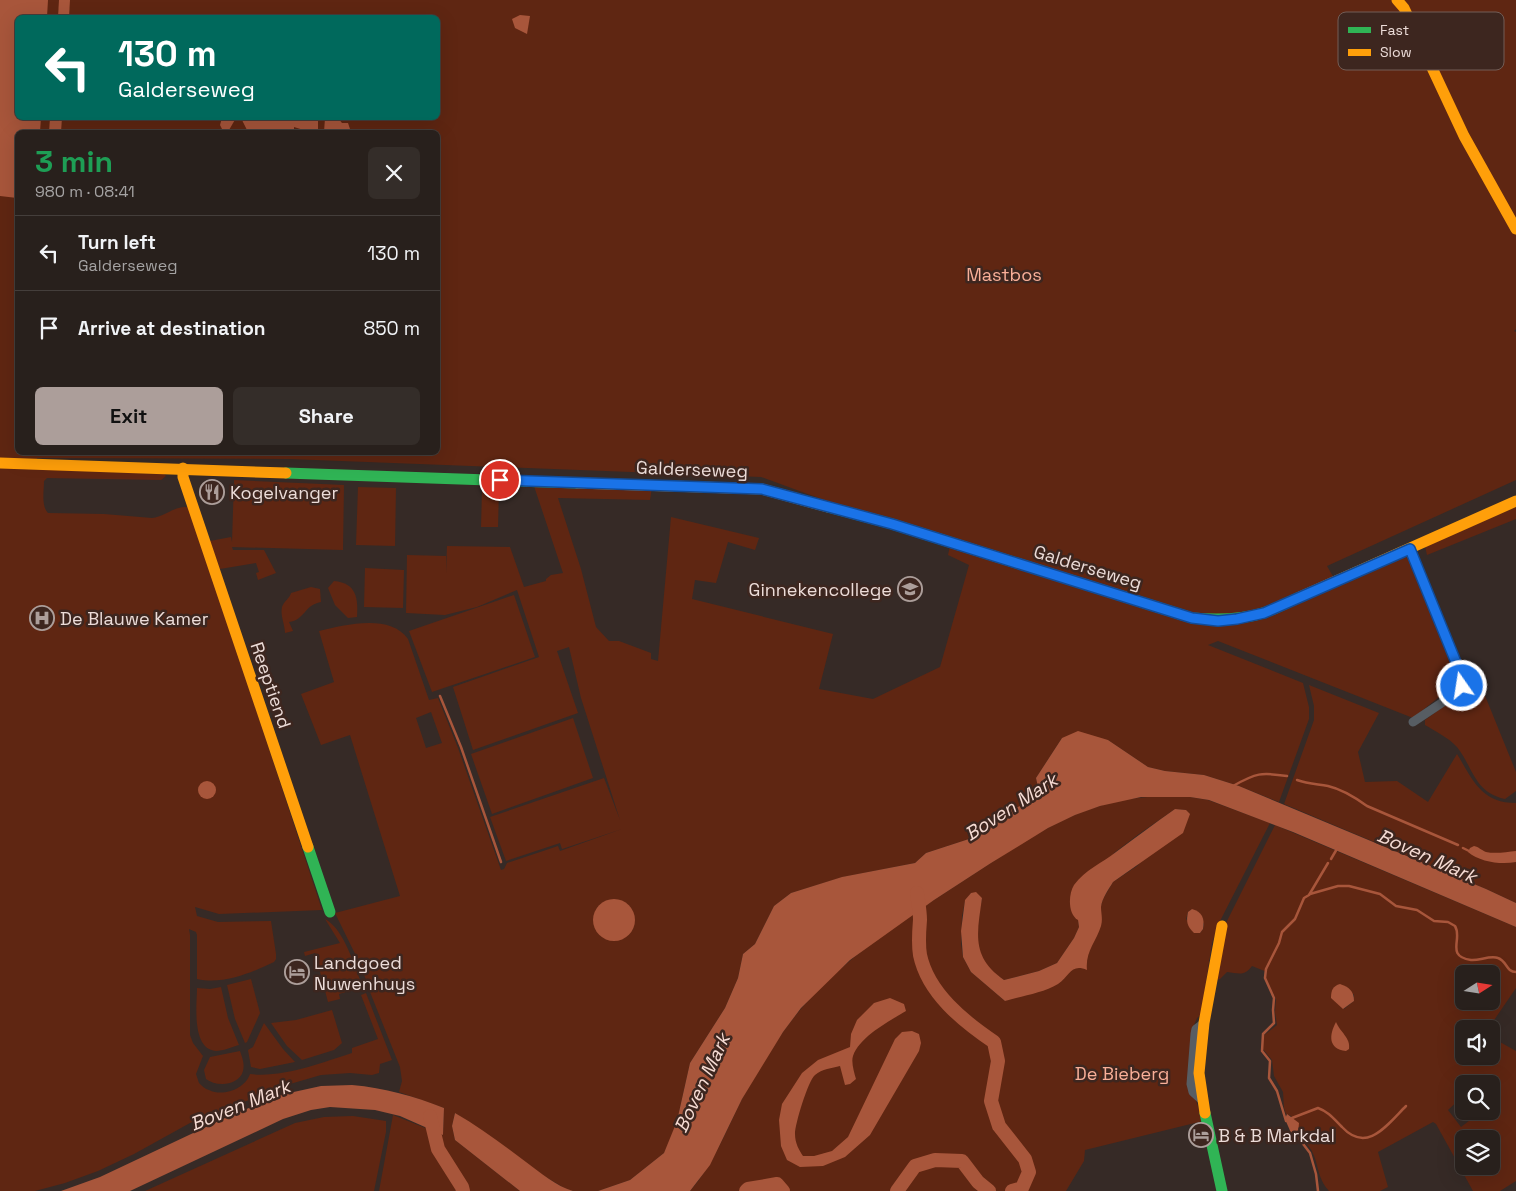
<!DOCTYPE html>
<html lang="en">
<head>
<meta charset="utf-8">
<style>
	:root { --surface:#28201c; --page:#342d29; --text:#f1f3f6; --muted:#a5a3a3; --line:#443e3b; --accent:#ac9e9a }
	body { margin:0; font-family:"Space Grotesk",sans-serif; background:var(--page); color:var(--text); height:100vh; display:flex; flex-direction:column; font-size:19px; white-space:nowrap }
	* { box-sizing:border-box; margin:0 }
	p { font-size:16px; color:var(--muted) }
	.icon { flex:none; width:28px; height:28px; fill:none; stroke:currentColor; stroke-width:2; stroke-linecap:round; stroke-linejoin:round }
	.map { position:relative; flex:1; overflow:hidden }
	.sheet { position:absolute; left:15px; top:130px; width:425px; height:325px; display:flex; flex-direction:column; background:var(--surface); border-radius:8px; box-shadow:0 5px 20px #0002,0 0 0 1px var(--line) }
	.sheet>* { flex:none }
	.hud { position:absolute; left:15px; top:15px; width:425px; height:105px; border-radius:8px; box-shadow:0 5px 20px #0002,0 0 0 1px var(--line); background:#00695c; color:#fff; overflow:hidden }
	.needle { width:32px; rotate:78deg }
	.buttons { position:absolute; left:1455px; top:965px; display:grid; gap:10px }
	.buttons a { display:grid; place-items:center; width:45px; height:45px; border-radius:8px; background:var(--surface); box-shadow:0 5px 20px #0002,0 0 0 1px var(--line); font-size:25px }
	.pin { position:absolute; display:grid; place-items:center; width:42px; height:42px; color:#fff; margin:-21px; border:2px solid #fff; border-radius:50%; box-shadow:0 1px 5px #0007 }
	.me { position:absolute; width:55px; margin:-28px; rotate:347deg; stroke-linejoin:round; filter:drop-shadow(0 0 4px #0008) }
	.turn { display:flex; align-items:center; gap:18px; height:105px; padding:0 20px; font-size:22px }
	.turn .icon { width:65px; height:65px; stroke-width:2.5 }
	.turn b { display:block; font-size:35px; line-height:42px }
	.round { display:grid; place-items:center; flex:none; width:52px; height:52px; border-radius:8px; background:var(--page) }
	.headline { display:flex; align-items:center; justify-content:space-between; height:85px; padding:0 20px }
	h1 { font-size:30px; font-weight:700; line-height:38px; color:#1e9e55 }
	.cta { display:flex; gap:10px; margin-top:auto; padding:10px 20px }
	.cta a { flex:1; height:58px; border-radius:8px; background:var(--accent); color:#111; font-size:20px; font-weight:700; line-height:58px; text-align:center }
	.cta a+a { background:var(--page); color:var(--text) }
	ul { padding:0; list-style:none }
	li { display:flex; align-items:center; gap:15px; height:75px; padding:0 20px; border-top:1px solid var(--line) }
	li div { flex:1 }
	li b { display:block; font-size:19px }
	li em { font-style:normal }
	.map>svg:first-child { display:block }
	.green { fill:#5f2612; fill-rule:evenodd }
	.water { fill:#a8563b }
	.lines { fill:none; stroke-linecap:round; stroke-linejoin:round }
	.stream { stroke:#a8563b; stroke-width:2.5 }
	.river { stroke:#a8563b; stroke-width:14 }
	.street { stroke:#575d63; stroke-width:9 }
	.fast { stroke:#30b455; stroke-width:11 }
	.slow { stroke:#ff9f0a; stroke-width:11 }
	.route-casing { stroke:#114b97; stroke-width:12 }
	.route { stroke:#1a73e8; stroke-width:9 }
	.labels { text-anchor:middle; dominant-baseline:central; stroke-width:5; stroke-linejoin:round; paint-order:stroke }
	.park-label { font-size:18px; fill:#f9af98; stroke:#3d261f }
	.street-label { font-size:18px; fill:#ecdcd8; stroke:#3d261f }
	.poi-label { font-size:18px; fill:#ecdcd8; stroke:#3d261f; text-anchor:start }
	.water-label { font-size:19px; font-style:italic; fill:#f6dcd4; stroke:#3d261f }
	.key { fill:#3d261f; stroke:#725d56; stroke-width:1 }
	.key-label { font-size:14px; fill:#ecdcd8 }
</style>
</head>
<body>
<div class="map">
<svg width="1516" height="1191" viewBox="0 0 1516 1191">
	<rect width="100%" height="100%" fill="#362a26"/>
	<!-- green -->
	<g class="green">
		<path d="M0,0H1516V329L1514,331L1516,332V480L1327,566L1338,585L1409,554L1458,677L1455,684L1413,718L1218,641L1208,645L1303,683L1309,707V719L1279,802L1239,786L1204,775L1165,771L1148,767L1108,740L1062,738L1036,778L1039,792L1023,805L996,815L975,837L926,853L915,863L843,877L791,893L774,906L755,944L743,954L738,978L725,1008L690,1063L677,1121L670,1141L664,1153L630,1180L598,1191H573L566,1189L544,1176L455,1113L452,1126L455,1140L520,1191H379L393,1115L443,1135L444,1108L399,1092L402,1081L400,1067L370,992L376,989L374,986L369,988L360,964L335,913L400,896L350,735L321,745L301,694L334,682L319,631C344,625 390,613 408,639L429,700L438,698L458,748L501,870L504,869L507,863L558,846L560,851L622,829L562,849L560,843L506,861L490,817L604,778L620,820L581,698L569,647L557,651L578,713L473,750L453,687L539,657L517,590L477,607L445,615L406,613L407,555L446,556V573L447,546L510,547L524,587L546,581V579L551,575L563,573L533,483L652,487L650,500L558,498L581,569L596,627L609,641H619L651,653V659L658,661L671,517L759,538L755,550L728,542L716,583L695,580L692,599L833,634L819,689L873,699L940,667L969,565L948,555L950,546L761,477L289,459L37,458V469L164,474L166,476L161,480L47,478L44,481C44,491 41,506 48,513L104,514L152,518C165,517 178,503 190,508L322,910L219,914L195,907L197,916L218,922L271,921L276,954V959L274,962C251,973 223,985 197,979V935L196,932L189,929L190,935V1035L193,1043L203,1056L196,1074L199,1083C202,1086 205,1089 209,1090C223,1097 245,1089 250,1074C282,1078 321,1063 352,1053V1048L378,1039L361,995L366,993L392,1060L380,1064L379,1073L372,1075L350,1073L321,1075L290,1084L190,1123L134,1154L98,1171L65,1183L35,1191H0ZM18,18H438V118H18ZM18,132H438V452H18ZM431,712L442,743L426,748L416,718Z"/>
		<polygon points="234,480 344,485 343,550 232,547 233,550 264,550 276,573 258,580 256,573 259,572 256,563 220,569 210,541 231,537 232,542"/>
		<polygon points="358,487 396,488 395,546 356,545"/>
		<polygon points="482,490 499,490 498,527 481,527"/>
		<polygon points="1516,507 1516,519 1427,555 1425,546"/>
		<polygon points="365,568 404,570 403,608 364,607"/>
		<path d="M334,581C357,583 358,599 357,617L348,618L335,605L328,588Z"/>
		<path d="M311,587L320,589L321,602C304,605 305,620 289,622L293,631L285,633C285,625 280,615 282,607C284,601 290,598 291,593Z"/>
		<polygon points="514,595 535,657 432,692 409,631"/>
		<path d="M1477,676L1516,772V791L1505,799C1474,792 1474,769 1457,747C1449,738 1435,731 1425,725V720L1469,688Z"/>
		<path d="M1309,685L1379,713L1358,752L1365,782L1397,781L1428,802L1457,754C1473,780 1481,803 1516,803V903L1486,889L1284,804L1314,720V706Z"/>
		<polygon points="573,718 593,778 492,814 471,754"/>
		<path d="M1164,796L1190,797L1208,800L1270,823L1218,925L1212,943L1201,1015L1197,1018L1194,1025L1189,1080L1203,1121L1085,1150L1084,1161L1066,1191H690C713,1165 726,1131 742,1099C754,1076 768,1053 783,1032C832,963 905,919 974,874C1014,848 1055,819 1100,806C1121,799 1142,797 1164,796ZM1175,809L1186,810L1137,866L1113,882L1103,899C1097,921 1085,946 1086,969L1080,967H1075L1005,1001L971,972L963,957L961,944L962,916L965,901L971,893L982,898C978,921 971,952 991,971C995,974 1000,977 1004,980L1039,971L1057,963L1074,938L1079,927L1078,920L1114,853L1139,834ZM1192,909L1204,924L1203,929L1200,933L1186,919L1188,912Z"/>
		<path d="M1275,825L1516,927V988L1488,1029H1464V1056H1491V1037L1516,1051V1181L1500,1191H1473L1436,1124L1433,1122L1378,1152L1388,1187L1380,1191H1329C1312,1172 1323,1155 1299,1137V1129L1291,1116L1286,1114L1284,1108L1283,1092L1274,1076L1272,1060L1262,1048V1037L1277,1025L1275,1012L1276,999L1266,978L1267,972L1252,966C1244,977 1238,973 1227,972L1220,979L1213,981L1225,925ZM1482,972C1493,973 1492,976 1494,986L1491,989V1001H1464V974H1479ZM1354,994V1001L1344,1009L1338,1003ZM1464,1084H1491V1111H1477L1478,1114L1461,1127L1448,1110L1464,1095ZM1464,1139H1491V1166H1464Z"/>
		<path d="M325,919C345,930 354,966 363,987L339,994L340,999L328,1002L315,953L305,956L304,952L340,943Z"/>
		<polygon points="251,979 260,1013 247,1042 245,1043 235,1019 227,985"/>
		<path d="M221,987L228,1018L239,1045C232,1047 223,1051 216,1051C191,1049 197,1004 197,988L210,989Z"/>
		<polygon points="332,1010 342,1043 334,1050 302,1060 287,1046 271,1023 296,1020"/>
		<polygon points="264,1023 283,1049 295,1062 260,1069 251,1067 248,1050 253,1047"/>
		<path d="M240,1051C242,1057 245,1064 243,1071C239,1086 216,1087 206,1079L204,1070L210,1057Z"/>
		<polygon points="353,1116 386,1121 386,1132 374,1191 145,1191 295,1123 324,1117"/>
	</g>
	<!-- water -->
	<g class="water">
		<polygon points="0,0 48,0 47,17 18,18 18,118 41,118 40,132 18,132 17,198 0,196"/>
		<polygon points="59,0 70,0 69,17 58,17"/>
		<polygon points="520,15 530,16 527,34 515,28 512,19"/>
		<polygon points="50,118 62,118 61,132 49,132"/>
		<polygon points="222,118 236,118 229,130 223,131 220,125"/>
		<polygon points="241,118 318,118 318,132 310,132 294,127 294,130 291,132 250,132 247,130"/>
		<polygon points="325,118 338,118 342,123 348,123 350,129 354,132 324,132"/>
		<polygon points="1078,731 1108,740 1148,767 1165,771 1204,775 1239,786 1486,889 1516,903 1516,927 1293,832 1209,800 1190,797 1141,797 1100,806 1075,815 1048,828 991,863 934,900 850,960 801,1008 783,1032 742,1099 710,1165 690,1191 598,1191 630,1180 664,1153 677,1121 690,1063 725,1008 738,978 743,954 755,944 774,906 791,893 842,877 915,863 926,853 975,837 996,815 1023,805 1039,792 1036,778 1062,738"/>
		<circle cx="207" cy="790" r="9"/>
		<path d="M1175,809L1186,810L1190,814L1183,833L1113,882C1109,889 1102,898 1101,907C1101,913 1103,919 1101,926C1096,942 1085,952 1087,970C1071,963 1070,976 1058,984C1043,993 1022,996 1005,1001L971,972L963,957L961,931L965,900L971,893L976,892L982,898C977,934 971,957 1004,980L1039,971L1057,963L1074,938L1079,927L1078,920C1068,914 1068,895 1074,885C1085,870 1102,863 1116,852C1136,837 1155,823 1175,809Z"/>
		<path d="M1474,846C1479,847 1481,850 1486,852C1495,854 1507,852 1516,851V862C1501,865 1480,862 1468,852L1470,848Z"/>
		<circle cx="614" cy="920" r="21"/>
		<path d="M1192,909C1202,912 1205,918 1203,929L1200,933H1194C1187,926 1186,922 1188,912Z"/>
		<path d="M1340,984C1349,987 1354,991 1354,1001L1343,1009L1331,998C1331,990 1333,986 1340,984Z"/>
		<path d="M890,998L904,1004L906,1011C890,1021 860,1036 853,1056C851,1062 854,1072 856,1079L850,1084L845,1085L840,1066C832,1068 822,1069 815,1075C808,1081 795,1124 795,1134C795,1143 799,1150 803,1156H814L832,1151L848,1137L895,1039L902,1032L912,1031L919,1034L921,1043L919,1051L870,1135L845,1157L823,1166L800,1167L787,1160L781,1146L779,1120L782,1104L802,1073L818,1060L850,1047L851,1034L857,1020L874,1003Z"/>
		<path d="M1336,1022C1340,1032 1351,1038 1349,1049L1346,1051C1328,1049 1329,1035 1336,1022Z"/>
		<path d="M352,1085C385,1088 414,1096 444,1108L443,1135L400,1116L375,1110L330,1107L311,1110L283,1119L130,1191H61L100,1177L225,1118L280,1095L321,1086Z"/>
		<path d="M455,1113C480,1127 503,1145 526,1162C541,1173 556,1186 573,1191H520L455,1140L452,1126Z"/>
		<polygon points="1287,1114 1299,1123 1298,1134 1291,1133 1285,1119"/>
	</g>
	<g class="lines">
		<!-- stream -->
		<g class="stream">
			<polyline points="440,696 461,747 501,862"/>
			<path d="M1297,780C1308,784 1317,784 1328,786C1341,789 1356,798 1367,806L1458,845"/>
			<path d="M1233,786C1256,773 1261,772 1287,776"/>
			<polyline points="1463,848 1471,852"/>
			<polyline points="1331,859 1338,847"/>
			<path d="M1310,894L1338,886H1349L1380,894L1396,906L1417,910L1434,921L1448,922L1455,926C1463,939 1445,956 1471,960C1479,961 1490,955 1498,958C1507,961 1506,972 1516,972"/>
			<path d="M1292,1118L1318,1108C1329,1112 1334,1119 1342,1127C1367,1154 1387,1125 1406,1106"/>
			<polyline points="1286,1121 1277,1091 1269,1078 1270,1061 1262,1051 1263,1034 1274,1023 1273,1010 1274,998 1265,978 1266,969 1279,943 1282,932 1295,919 1304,898 1309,895 1328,863"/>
			<polyline points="1294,1132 1310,1153 1316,1174 1318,1191"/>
		</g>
		<!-- river -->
		<g class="river">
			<path d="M917,893C918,901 920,911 920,920C919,932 918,943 920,955C928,993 963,1021 994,1042L998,1061L991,1101L999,1126L1025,1159L1029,1172L1022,1188L1012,1191"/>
			<polyline points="430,1116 438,1149 462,1187 463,1191"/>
			<polyline points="746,1191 748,1189 777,1184 783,1191"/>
			<polyline points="897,1191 915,1166 935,1160 962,1161 978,1182 989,1191"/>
		</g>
		<!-- street -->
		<g class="street">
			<polyline points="1410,549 1462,677 1462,686 1458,692 1413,722"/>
			<polyline points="1203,1101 1193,1092 1191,1084 1195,1034 1196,1029 1204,1023"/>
		</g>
		<!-- fast -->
		<g class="fast">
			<polyline points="286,473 577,483"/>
			<path d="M828,507L892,524L1192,618C1216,620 1241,620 1263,613C1276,609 1288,602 1300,597"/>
			<polyline points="308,847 330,912"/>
			<polyline points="1205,1113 1222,1191"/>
		</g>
		<!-- slow -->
		<g class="slow">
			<polyline points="1397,0 1404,8 1464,136 1516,229"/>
			<polyline points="0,463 286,473"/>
			<polyline points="183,468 183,477 308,847"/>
			<polyline points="577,483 762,489 828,507"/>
			<polyline points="1300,597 1516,501"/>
			<polyline points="1205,1113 1199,1073 1204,1023 1222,926"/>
		</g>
	</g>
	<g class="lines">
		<defs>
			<polyline id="route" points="500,480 762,489 892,524 1192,618 1218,621 1237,619 1264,613 1410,549 1462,677 1462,686"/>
		</defs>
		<!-- route casing -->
		<use href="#route" class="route-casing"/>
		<!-- route -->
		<use href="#route" class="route"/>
	</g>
	<!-- icons -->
	<defs>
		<symbol id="restaurant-ring" viewBox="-11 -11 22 22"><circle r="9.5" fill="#3d261f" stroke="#ac9e9a" stroke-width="1.5"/><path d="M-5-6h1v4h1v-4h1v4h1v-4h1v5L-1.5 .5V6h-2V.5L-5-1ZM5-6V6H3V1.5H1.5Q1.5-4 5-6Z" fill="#ac9e9a"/></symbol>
		<symbol id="school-ring" viewBox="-11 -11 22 22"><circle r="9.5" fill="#3d261f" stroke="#ac9e9a" stroke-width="1.5"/><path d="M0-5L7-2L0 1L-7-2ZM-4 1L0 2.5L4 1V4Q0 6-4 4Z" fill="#ac9e9a"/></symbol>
		<symbol id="hospital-ring" viewBox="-11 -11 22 22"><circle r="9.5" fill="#3d261f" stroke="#ac9e9a" stroke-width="1.5"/><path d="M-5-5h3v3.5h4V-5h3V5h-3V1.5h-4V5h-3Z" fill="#ac9e9a"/></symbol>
		<symbol id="hotel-ring" viewBox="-11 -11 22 22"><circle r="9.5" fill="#3d261f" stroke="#ac9e9a" stroke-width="1.5"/><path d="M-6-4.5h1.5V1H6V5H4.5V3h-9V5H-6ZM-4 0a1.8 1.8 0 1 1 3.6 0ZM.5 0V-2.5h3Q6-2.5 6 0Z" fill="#ac9e9a"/></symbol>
	</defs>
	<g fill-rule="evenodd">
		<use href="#restaurant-ring" x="198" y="478" width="28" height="28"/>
		<use href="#school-ring" x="896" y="575" width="28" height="28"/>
		<use href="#hospital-ring" x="28" y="604" width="28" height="28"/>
		<use href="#hotel-ring" x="283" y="958" width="28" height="28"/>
		<use href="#hotel-ring" x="1187" y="1121" width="28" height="28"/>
	</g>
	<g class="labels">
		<!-- park labels -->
		<g class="park-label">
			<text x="1004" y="274">Mastbos</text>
			<text x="1122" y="1073">De Bieberg</text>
		</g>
		<!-- street labels -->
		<g class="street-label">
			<text transform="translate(692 469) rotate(2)">Galderseweg</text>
			<text transform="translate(1088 567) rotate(17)">Galderseweg</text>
			<text transform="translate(271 685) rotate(71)">Reeptiend</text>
		</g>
		<!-- poi labels -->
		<g class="poi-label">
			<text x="230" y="492">Kogelvanger</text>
			<text x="892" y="589" text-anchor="end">Ginnekencollege</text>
			<text x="60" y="618">De Blauwe Kamer</text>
			<text x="314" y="962">Landgoed<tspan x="314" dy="21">Nuwenhuys</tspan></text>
			<text x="1218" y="1135">B &amp; B Markdal</text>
		</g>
		<!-- water labels -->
		<g class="water-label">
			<text transform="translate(1011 807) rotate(-33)">Boven Mark</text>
			<text transform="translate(1427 856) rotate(24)">Boven Mark</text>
			<text transform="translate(702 1083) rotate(-65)">Boven Mark</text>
			<text transform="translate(240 1105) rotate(-22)">Boven Mark</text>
		</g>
	</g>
	<!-- legend -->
	<rect x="1338" y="12" width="166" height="58" rx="8" class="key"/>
	<rect x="1348" y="27" width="23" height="6" fill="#30b455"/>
	<rect x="1348" y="49" width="23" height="7" fill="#ff9f0a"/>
	<g class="key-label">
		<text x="1380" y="35">Fast</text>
		<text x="1380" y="57">Slow</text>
	</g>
</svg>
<div class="buttons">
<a><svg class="needle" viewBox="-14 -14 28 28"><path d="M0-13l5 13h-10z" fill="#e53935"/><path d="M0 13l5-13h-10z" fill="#a5a3a3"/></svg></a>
<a><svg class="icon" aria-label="sound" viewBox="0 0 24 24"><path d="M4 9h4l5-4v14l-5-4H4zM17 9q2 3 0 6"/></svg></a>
<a><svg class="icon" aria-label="search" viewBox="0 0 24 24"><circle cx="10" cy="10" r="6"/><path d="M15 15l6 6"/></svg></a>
<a><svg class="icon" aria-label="layers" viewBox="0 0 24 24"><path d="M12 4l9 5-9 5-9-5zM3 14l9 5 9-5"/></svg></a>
</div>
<div class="pin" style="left:500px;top:480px;background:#d93025"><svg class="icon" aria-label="arrive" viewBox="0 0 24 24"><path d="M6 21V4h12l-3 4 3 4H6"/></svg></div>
<svg class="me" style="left:1462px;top:686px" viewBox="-20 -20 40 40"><circle r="17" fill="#1a73e8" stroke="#fff" stroke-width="3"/><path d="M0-11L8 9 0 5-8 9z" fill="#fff"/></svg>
<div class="hud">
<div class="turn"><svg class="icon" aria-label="left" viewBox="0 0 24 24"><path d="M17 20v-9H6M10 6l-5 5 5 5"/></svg><div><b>130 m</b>Galderseweg</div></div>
</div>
<section class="sheet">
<div class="headline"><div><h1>3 min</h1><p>980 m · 08:41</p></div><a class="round"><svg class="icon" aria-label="close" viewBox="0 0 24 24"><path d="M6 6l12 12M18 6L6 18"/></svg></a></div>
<ul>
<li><svg class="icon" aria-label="left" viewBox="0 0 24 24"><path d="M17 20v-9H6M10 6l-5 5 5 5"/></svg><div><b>Turn left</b><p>Galderseweg</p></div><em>130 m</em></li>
<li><svg class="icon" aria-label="arrive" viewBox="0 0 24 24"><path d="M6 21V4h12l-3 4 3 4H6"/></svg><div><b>Arrive at destination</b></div><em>850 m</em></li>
</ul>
<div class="cta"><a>Exit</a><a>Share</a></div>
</section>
</div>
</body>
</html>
